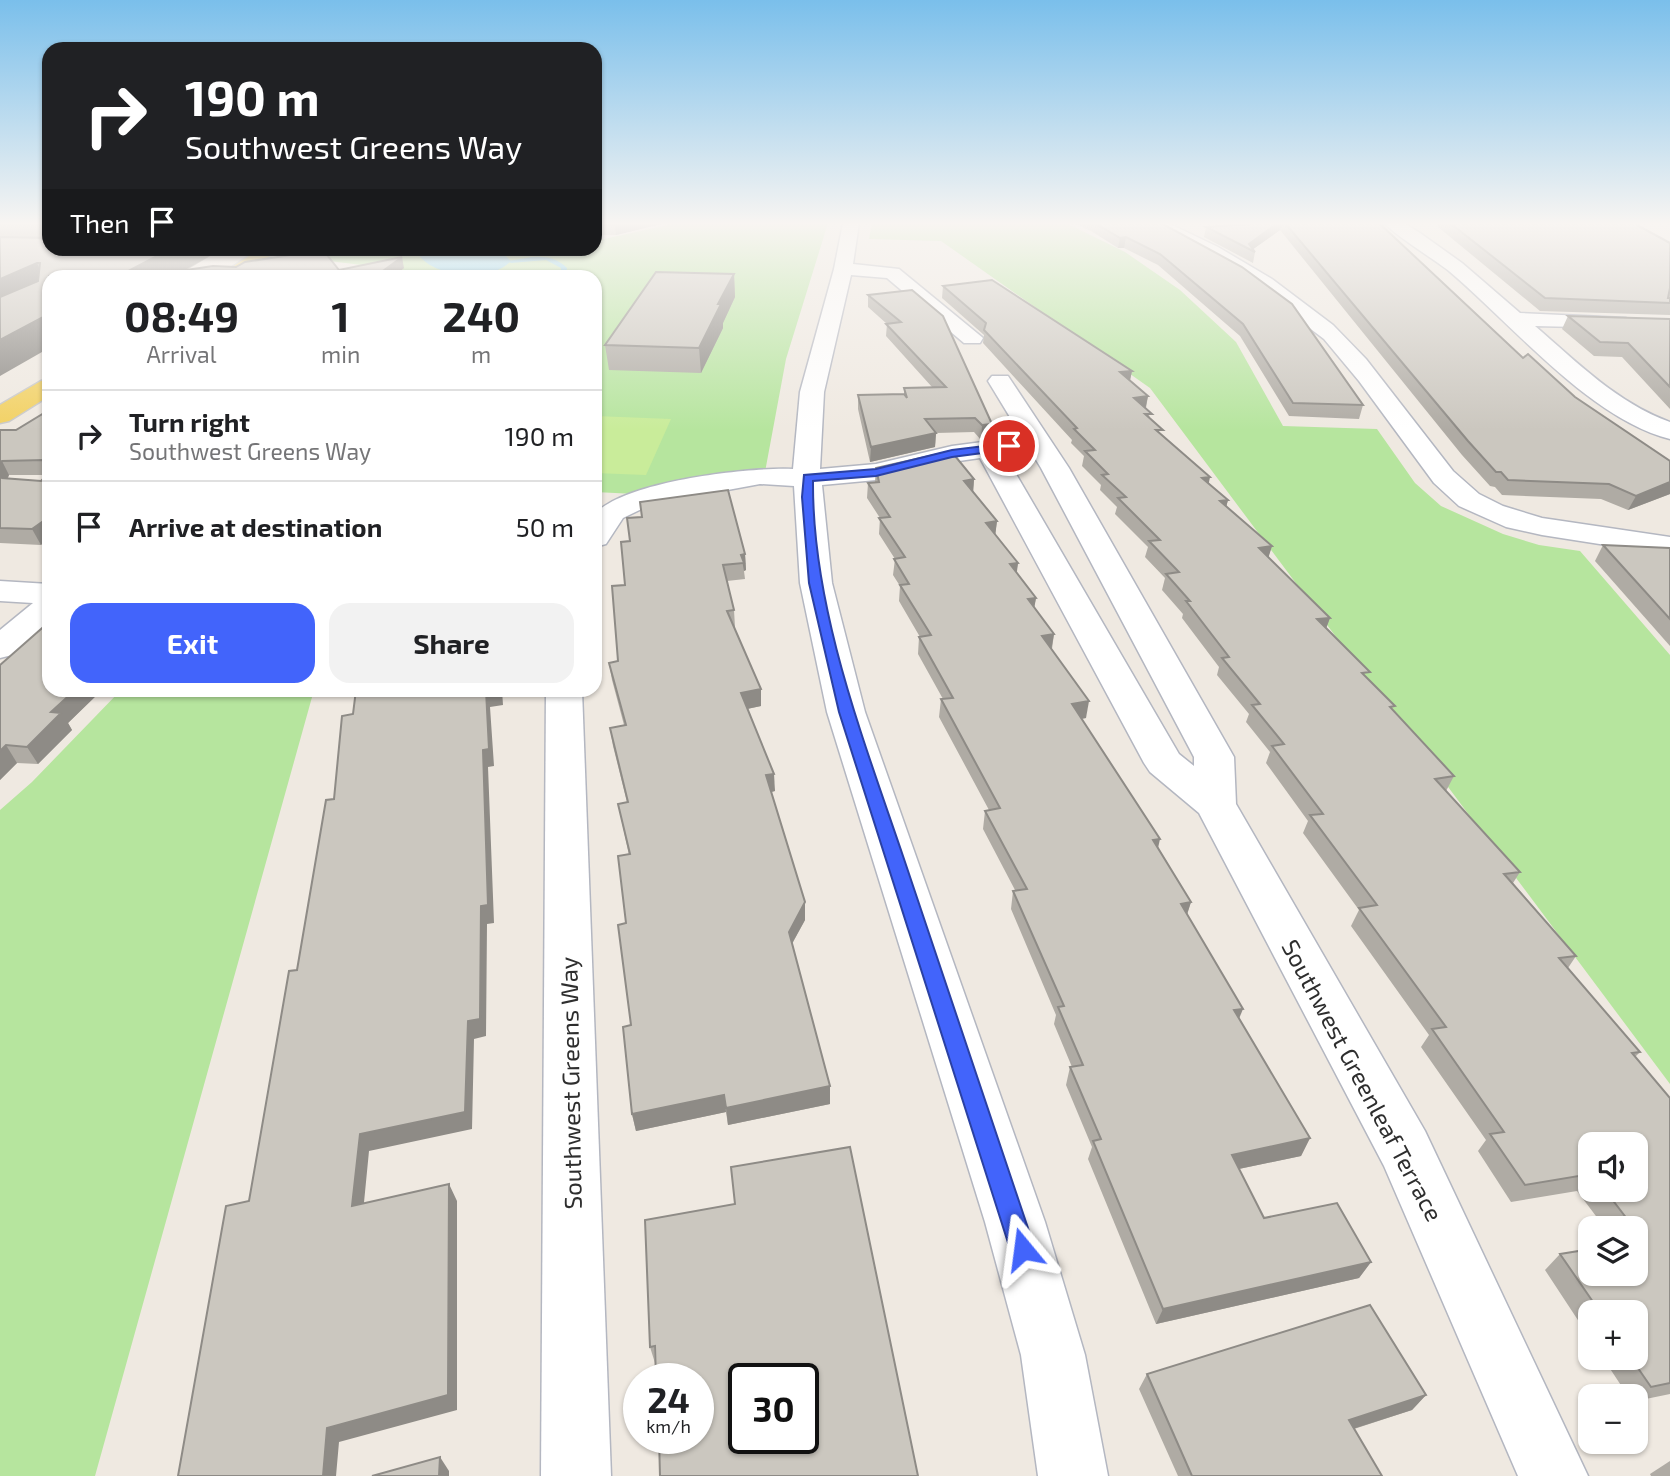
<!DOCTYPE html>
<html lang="en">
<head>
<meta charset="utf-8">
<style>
	:root { --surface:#fff; --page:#f2f2f2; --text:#202124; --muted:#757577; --line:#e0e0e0; --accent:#4264fb }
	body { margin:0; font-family:"Exo 2",sans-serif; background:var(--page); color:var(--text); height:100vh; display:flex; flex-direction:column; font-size:26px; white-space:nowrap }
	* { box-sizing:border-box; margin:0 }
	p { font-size:23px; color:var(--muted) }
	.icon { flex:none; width:38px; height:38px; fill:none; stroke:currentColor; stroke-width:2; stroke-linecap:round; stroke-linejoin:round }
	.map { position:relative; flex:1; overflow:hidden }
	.drawer { position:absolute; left:42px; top:270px; width:560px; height:427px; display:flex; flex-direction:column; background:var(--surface); border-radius:21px; box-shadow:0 2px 5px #0004 }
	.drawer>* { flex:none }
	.hud { position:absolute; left:42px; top:42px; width:560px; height:214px; border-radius:21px; box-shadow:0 2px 5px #0004; background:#202124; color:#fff; overflow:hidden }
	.controls { position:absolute; left:1578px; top:1132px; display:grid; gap:14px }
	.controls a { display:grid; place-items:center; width:70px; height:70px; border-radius:14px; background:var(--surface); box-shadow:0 2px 5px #0004; font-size:35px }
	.speed { position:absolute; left:623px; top:1363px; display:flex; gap:14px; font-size:35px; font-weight:700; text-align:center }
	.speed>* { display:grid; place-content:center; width:91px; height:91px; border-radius:50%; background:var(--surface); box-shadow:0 2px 5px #0004; line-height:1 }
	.speed small { font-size:18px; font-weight:400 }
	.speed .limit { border:4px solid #111; border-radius:10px; background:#fff; color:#111 }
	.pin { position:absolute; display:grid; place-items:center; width:60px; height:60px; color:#fff; margin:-30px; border:4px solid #fff; border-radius:50%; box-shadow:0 2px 7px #0007 }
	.me { position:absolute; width:77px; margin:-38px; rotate:344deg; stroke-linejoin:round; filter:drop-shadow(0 0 5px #0008) }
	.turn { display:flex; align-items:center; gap:24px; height:147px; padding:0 28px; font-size:32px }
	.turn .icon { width:91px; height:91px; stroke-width:2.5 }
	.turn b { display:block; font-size:49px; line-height:60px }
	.then { display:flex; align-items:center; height:66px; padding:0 28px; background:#0003; gap:14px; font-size:26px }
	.eta { display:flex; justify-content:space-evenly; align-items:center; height:119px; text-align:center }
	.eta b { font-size:42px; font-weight:700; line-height:49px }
	.cta { display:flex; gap:14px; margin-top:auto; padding:14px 28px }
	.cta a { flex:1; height:80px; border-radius:21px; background:var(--accent); color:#fff; font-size:28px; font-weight:700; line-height:80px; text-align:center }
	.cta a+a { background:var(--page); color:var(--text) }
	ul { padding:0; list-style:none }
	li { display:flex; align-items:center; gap:21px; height:91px; padding:0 28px; border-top:2px solid var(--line) }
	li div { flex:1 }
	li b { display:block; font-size:26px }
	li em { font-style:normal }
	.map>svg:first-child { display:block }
	.green { fill:#b6e59e }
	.pitch { fill:#c9ec9a }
	.water { fill:#75cff0 }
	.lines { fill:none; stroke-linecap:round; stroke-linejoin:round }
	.stream { fill:#75cff0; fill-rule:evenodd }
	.minor-casing { stroke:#b4b7c1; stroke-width:3 }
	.major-casing { stroke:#c9c9c9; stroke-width:3 }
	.minor { fill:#fff; fill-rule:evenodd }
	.major { fill:#f2d163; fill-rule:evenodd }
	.wall { fill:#afaba4; fill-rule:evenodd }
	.shaded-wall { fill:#8e8b86 }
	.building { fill:#cbc7bf; stroke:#8e8b86; stroke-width:2; fill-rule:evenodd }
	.route { fill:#4264fb; stroke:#2b41a3; stroke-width:2 }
	.labels { text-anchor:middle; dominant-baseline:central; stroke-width:7; stroke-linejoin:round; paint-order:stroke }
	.near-street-label { font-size:24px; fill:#2e2e2e; stroke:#fff }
</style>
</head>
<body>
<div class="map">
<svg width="1670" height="1476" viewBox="0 0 1670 1476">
	<rect width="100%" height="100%" fill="#efe9e1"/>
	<!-- green -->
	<g class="green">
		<polygon points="677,223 828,223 786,359 765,472 635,494 595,492 595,276 388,276 370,266 296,257 309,248 595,248 595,241"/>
		<polygon points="872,223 1066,223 1125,252 1180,290 1236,342 1283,426 1377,429 1415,483 1441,506 1503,534 1539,545 1580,551 1670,655 1670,1084 1150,388 941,241 869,239"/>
		<polygon points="121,690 314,690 95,1476 0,1476 0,810 32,782"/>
	</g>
	<!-- pitch -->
	<polygon class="pitch" points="595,416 671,419 646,475 595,473"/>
	<!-- water -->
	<path class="water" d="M420,249H498L511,261C491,283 434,278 418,254Z"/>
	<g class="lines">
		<!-- stream -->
		<path class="stream" d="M532,257C546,256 557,258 567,268L566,275L561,276V268L546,260L511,263L508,261Z"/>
		<defs>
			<g id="minor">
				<path d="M843,223H859L853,264L899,269L983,338L980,343H964L887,278L851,275L824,392L820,469L876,464L952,446L1013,438L1022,440L1026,446L1022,452L1005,455L1179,754L1194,766V757L1041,468L988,381L992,376H1008L1069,468L1234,757L1236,804L1425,1131L1588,1476H1518L1384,1166L1199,813L1150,772L1144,763L980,458L952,462L876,480L822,485L832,583L865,712L1045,1222L1085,1355L1108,1476H1038L1021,1355L985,1222L827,712L800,583L794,486L760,484L652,504L623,518L606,544L595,547V514C625,481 748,467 793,469L800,392L834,269Z"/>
				<polygon points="1146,223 1168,223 1218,247 1272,279 1333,325 1366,359 1453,471 1479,494 1503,506 1542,518 1670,537 1670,555 1542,535 1506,527 1459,506 1434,483 1359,381 1324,339 1241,276"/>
				<path d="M1385,223H1404L1420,233L1462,263L1520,313L1626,318L1629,322L1626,326L1619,328L1535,326C1577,362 1617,403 1670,422V439C1590,419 1512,324 1449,271C1434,259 1394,235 1385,223Z"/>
				<polygon points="0,581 49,584 49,623 12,655 0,658 0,630 33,603 0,601"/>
				<polygon points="546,690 582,690 611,1476 541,1476"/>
			</g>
			<g id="major">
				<polygon points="261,248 282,248 240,276 219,276"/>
				<polygon points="49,379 49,396 9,421 0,423 0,405 41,381"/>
			</g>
		</defs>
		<!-- minor casing -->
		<use href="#minor" class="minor-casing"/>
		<!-- major casing -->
		<use href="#major" class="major-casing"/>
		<!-- minor -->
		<use href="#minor" class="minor"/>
		<!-- major -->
		<use href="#major" class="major"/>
	</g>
	<!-- wall -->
	<g class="wall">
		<polygon points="0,223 49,223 49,248 87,254 90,254 99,248 224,248 185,271 339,270 404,268 394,276 49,276 0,376"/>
		<polygon points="595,223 665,223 616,235 595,235"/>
		<polygon points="1074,223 1161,223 1363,405 1359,419 1289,416 1240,336 1158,265 1124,248 1118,248 1091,231"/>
		<polygon points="1252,223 1379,223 1523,358 1575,397 1670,461 1670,494 1628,510 1601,499 1502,495 1495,487 1490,486 1462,455 1280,230 1253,249 1255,252 1253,263 1204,237 1206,227 1251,224"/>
		<polygon points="1438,223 1636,223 1637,225 1670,243 1670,315 1540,311 1438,227"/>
		<polygon points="734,274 735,297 723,323 723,328 701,373 609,370 605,345"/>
		<path d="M943,286L1132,371L1130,381L1148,396L1146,408L1151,420L1161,435L1209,483L1228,500L1226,507L1272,546L1268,557L1330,618L1326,628L1393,711L1454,776L1446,791L1520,872L1513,883L1576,956L1568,968L1640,1052L1635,1057L1670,1098V1394L1636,1401V1396H1628L1603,1358H1636V1312H1591V1340L1545,1270L1560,1254L1636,1274V1228H1605L1577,1191L1511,1202L1478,1151L1486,1140L1421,1047L1429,1035L1351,926L1359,910L1303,833L1308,821L1266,763L1270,752L1246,722L1249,714L1217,675L1219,667L1182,618L1183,614L1162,590L1165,578L1145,557L1148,547L1115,514L1117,507L1100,490L1101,485L1082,466L1084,456L1071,443L1072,440L983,343L984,335L942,298ZM1591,1144L1636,1190H1591Z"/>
		<polygon points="912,290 990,438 981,440 974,432 936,433 935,447 870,462 858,409 858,395 904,394 904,388 932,387 886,336 887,324 868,307 868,295"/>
		<polygon points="1568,316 1670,319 1670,409 1622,357 1594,356 1562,329"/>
		<path d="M49,410L41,545L0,543V430H16ZM9,475H44V478L41,481L8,478Z"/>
		<polygon points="876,468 974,479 973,492 997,521 995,535 1018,563 1016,573 1036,598 1034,607 1054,634 1052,649 1086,718 1081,719 1191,902 1187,915 1239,1019 1310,1138 1301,1156 1239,1169 1264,1218 1371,1262 1359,1278 1156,1324 1088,1159 1092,1147 1066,1085 1070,1067 1072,1067 1054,1024 1056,1015 1011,909 1013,891 1015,890 983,829 985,811 989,810 939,717 941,699 943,699 918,654 919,637 920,637 899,601 900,586 893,575 895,559 879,534 880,518 867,498 868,483 875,482"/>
		<polygon points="1603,545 1670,548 1670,646 1595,561"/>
		<polygon points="745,554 746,570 744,571 745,579 727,581 734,610 735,627 734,627 761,706 747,709 775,791 771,792 805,920 792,944 830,1086 830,1104 728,1125 726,1112 636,1131 632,1114 631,1025 626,923 629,855 618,804 627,802 613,746 610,728 624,725 612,680 609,663 618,661 625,585"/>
		<polygon points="0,665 49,690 102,690 68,723 72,730 38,764 17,763 0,780"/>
		<polygon points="645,1220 655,1362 655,1363 650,1347"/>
		<polygon points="1147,1374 1426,1395 1412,1410 1354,1429 1382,1476 1178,1476 1139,1389"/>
		<polygon points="1670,1461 1670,1476 1651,1476 1650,1474"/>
	</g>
	<!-- shaded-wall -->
	<g class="shaded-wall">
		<polygon points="625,223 665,223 616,235 615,225"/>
		<polygon points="1278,223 1281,223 1280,230 1252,250 1249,244"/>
		<polygon points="1126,237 1124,248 1118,248 1120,238"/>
		<polygon points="67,248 85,248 91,263 65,252"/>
		<polygon points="172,248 224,248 174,276 119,276"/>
		<polygon points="402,257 404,268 394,276 376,276"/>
		<polygon points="37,263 48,288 0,310 0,279"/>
		<polygon points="734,274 735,297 723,323 723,328 701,373 699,348 718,304"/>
		<polygon points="49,314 49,348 0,376 0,340"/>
		<polygon points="1132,371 1129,384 1120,372"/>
		<polygon points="1148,396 1145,410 1134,398"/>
		<polygon points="992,424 990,438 981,440 982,425"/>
		<polygon points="936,433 935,447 870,462 871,447"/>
		<polygon points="2,461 9,475 4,485 0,478 0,463"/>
		<polygon points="1210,477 1207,492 1202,478"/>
		<polygon points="974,479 973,494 964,481"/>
		<polygon points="1670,482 1670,494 1628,510 1636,496"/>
		<polygon points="1228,500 1224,515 1220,501"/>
		<polygon points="49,517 49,539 41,545 32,529"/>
		<polygon points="997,521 995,537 986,523"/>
		<polygon points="1272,546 1267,562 1259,548"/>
		<polygon points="745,554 746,570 744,571 741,555"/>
		<polygon points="1018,563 1016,579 1010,564"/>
		<polygon points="1036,598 1033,615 1028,599"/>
		<polygon points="1330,618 1324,634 1317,619"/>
		<polygon points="1054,634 1051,651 1042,636"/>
		<polygon points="761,689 761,706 742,710 741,693"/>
		<polygon points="75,690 102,690 68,723 72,730 38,764 27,747 51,712"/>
		<polygon points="486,690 502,690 503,705 490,707 494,766 488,767 494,923 487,924 486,1036 474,1039 472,1129 369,1151 362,1223 352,1206 360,1134 468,1021"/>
		<polygon points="1089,701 1086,718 1068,721 1072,704"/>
		<polygon points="6,745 17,763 0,780 0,751"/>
		<polygon points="774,774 775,791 767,793 766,775"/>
		<polygon points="1160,839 1156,857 1153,840"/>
		<polygon points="805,902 805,920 789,949 789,932"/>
		<polygon points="1191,902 1185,920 1181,904"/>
		<polygon points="1243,1009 1236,1026 1234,1010"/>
		<polygon points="830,1086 830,1104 728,1125 726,1108"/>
		<polygon points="724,1095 726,1112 636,1131 632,1114"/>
		<polygon points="1310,1138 1301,1156 1224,1172 1232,1155"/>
		<polygon points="449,1184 457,1201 457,1410 339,1442 336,1476 323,1476 327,1428"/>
		<polygon points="1371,1262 1359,1278 1156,1324 1163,1309"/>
		<polygon points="1426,1395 1412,1410 1337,1434 1349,1420"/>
		<polygon points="440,1457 449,1471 449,1476 439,1476"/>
	</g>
	<!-- building -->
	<g class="building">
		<polygon points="595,223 625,223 615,225 595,225"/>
		<polygon points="1095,223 1161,223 1242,267 1292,304 1363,405 1293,403 1243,324 1160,254 1126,237 1120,238"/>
		<polygon points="1252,223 1278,223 1249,244 1255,252 1206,227 1251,224"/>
		<polygon points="1285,223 1379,223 1523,358 1528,354 1575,397 1670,461 1670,482 1636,496 1609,484 1508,480 1501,472 1496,472 1468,441"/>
		<polygon points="1450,223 1636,223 1637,225 1670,243 1670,288 1668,298 1670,298 1670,303 1545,298"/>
		<polygon points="0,237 49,238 49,248 67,248 65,252 90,254 99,248 172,248 119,276 49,276 49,314 0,340 0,297 38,281 40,263 37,263 0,279"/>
		<polygon points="323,250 339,270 402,257 376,276 158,276 158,274 213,266 236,267 245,262"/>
		<polygon points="656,272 734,274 718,304 721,304 699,348 605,345"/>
		<polygon points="992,280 1132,371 1120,372 1148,396 1134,398 1152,414 1145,414 1163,430 1156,430 1210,477 1202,478 1228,500 1220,501 1272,546 1259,548 1330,618 1317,619 1370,672 1362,673 1395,706 1390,707 1454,776 1435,779 1520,872 1504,874 1576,956 1559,958 1640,1052 1632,1053 1670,1098 1670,1383 1651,1387 1631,1358 1636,1358 1636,1312 1600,1312 1560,1254 1591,1249 1591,1274 1636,1274 1636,1241 1642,1240 1636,1231 1636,1228 1634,1228 1605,1190 1636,1190 1636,1144 1591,1144 1591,1174 1525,1185 1490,1134 1504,1132 1432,1029 1446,1027 1359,908 1377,905 1310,815 1323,814 1272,746 1284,744 1252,705 1260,704 1222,658 1229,657 1186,601 1190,601 1166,574 1179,572 1149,541 1160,540 1118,498 1126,497 1102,475 1108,474 1085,451 1095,450 1074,429 1077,428 984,330 986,323 943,286"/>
		<polygon points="912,290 943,316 992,424 982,425 975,418 925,419 936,433 871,447 858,395 904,394 907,398 904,388 946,387 886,324 901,322 868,295"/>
		<polygon points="1568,316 1670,319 1670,387 1628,343 1600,342"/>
		<polygon points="49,410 49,517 32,529 0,528 0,476 2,478 41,481 44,478 43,460 2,461 0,463 0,430 16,430"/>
		<polygon points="951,451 974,479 964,481 997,521 986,523 1018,563 1010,564 1036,598 1028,599 1054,634 1042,636 1089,701 1072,704 1160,839 1153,840 1191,902 1181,904 1243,1009 1234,1010 1310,1138 1232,1155 1264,1218 1337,1203 1371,1262 1163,1309 1093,1141 1101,1139 1070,1067 1083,1065 1058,1007 1064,1006 1013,891 1027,889 985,811 1000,808 941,699 953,698 919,637 931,635 900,585 909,584 894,559 905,557 879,518 890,517 868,483 879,482 876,468"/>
		<polygon points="728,490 745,554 741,555 744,563 723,565 734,610 727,611 761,689 741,693 774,774 766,775 805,902 789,932 830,1086 726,1108 724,1095 632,1114 623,1027 631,1025 618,925 626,923 618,856 630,854 618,804 628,802 610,728 626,725 609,663 618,661 612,586 625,585 621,542 630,541 627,518 642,517 640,502"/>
		<polygon points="1603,545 1670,548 1670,619"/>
		<polygon points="49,622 49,690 75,690 51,712 61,713 27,747 6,745 0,751 0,665"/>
		<polygon points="356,690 487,690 486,690 489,749 483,750 488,905 481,906 480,1019 468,1021 465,1112 360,1134 352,1206 449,1184 448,1395 327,1428 323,1476 178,1476 226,1206 249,1201 289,971 297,970 326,800 334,799 342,716 353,714"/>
		<path d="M850,1147L918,1476H660L659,1438H698V1379H656L655,1346L650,1347L645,1220L735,1204L731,1167ZM744,1379H803V1438H744Z"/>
		<polygon points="1370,1305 1426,1395 1349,1420 1382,1476 1192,1476 1147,1374"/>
		<polygon points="440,1457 439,1476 372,1476"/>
	</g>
	<!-- sky -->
	<linearGradient id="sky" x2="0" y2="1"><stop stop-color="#7abfeb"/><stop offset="0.52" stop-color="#f8f5f2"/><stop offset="1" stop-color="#f8f5f2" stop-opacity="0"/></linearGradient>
	<rect width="1670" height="430" fill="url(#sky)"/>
	<!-- route -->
	<path class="route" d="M1009,443L1014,446L1013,449L952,457L876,476L813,481C812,608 863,738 903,856C947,987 991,1118 1035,1249L1031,1258L1023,1261L1014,1258L1010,1249L839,712L809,583L802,497L804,475L876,469L952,450Z"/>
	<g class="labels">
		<!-- near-street labels -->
		<g class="near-street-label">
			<text transform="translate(1363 1080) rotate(62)">Southwest Greenleaf Terrace</text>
			<text transform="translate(570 1083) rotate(-91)">Southwest Greens Way</text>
		</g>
	</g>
</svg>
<div class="controls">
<a><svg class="icon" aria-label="sound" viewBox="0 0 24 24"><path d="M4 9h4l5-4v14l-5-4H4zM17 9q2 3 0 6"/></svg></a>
<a><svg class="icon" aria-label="layers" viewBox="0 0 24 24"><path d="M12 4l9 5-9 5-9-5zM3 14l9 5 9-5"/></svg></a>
<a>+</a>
<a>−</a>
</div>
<div class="speed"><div>24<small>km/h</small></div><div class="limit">30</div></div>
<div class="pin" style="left:1009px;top:446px;background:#d93025"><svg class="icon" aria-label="arrive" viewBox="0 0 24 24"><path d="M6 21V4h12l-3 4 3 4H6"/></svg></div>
<svg class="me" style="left:1023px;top:1249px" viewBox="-20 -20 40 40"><path d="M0-17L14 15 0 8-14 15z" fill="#4264fb" stroke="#fff" stroke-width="4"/></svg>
<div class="hud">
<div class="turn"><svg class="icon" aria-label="right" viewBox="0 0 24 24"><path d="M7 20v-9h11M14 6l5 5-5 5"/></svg><div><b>190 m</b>Southwest Greens Way</div></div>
<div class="then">Then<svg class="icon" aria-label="arrive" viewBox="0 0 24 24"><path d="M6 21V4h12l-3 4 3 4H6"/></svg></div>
</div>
<section class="drawer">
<div class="eta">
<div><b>08:49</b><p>Arrival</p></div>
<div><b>1</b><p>min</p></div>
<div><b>240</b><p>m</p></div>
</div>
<ul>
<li><svg class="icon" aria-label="right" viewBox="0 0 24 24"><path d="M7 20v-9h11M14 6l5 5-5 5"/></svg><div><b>Turn right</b><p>Southwest Greens Way</p></div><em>190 m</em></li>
<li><svg class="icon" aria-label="arrive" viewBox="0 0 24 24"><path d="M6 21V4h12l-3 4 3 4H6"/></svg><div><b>Arrive at destination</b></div><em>50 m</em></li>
</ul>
<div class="cta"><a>Exit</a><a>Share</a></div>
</section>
</div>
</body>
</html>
